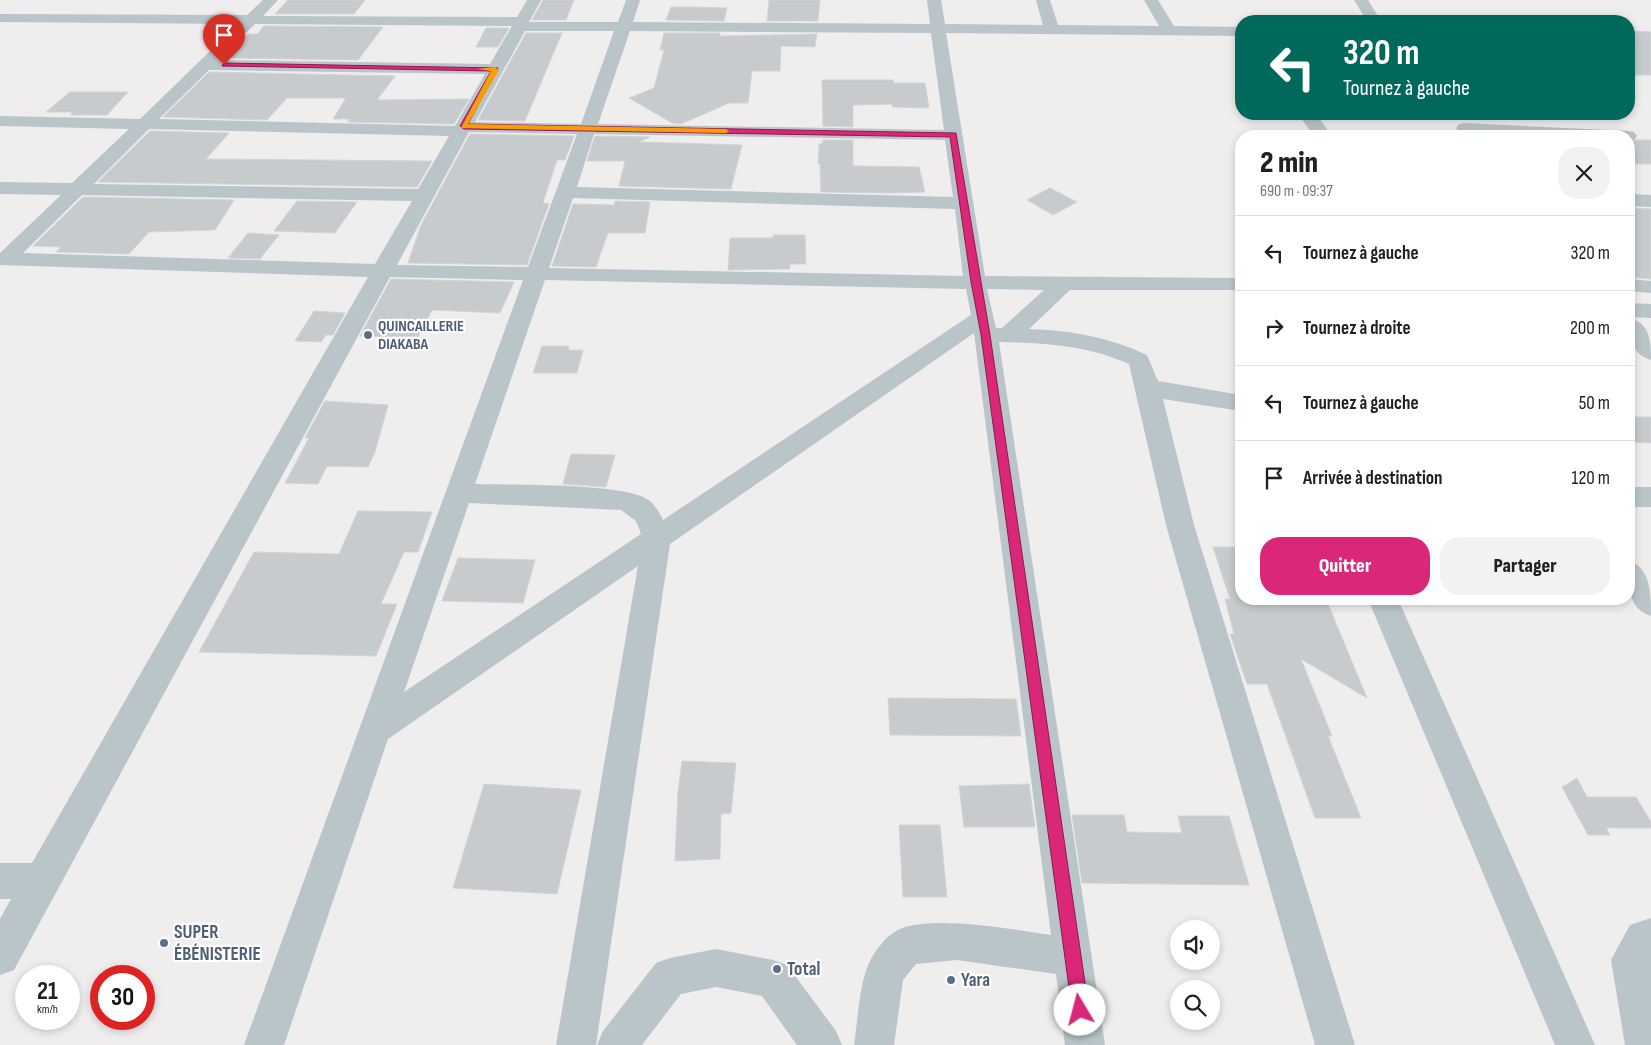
<!DOCTYPE html>
<html lang="fr">
<head>
<meta charset="utf-8">
<style>
	:root { --surface:#fff; --page:#f2f2f2; --text:#202124; --muted:#757577; --line:#e0e0e0; --accent:#db2777 }
	body { margin:0; font-family:"Sofia Sans Condensed",sans-serif; background:var(--page); color:var(--text); height:100vh; display:flex; flex-direction:column; font-size:19px; white-space:nowrap }
	* { box-sizing:border-box; margin:0 }
	p { font-size:16px; color:var(--muted) }
	.icon { flex:none; width:28px; height:28px; fill:none; stroke:currentColor; stroke-width:2; stroke-linecap:round; stroke-linejoin:round }
	.map { position:relative; flex:1; overflow:hidden }
	.panel { position:absolute; left:1235px; top:130px; width:400px; height:475px; display:flex; flex-direction:column; background:var(--surface); border-radius:20px; box-shadow:0 2px 8px #0003 }
	.panel>* { flex:none }
	.hud { position:absolute; left:1235px; top:15px; width:400px; height:105px; border-radius:20px; box-shadow:0 2px 8px #0003; background:#00695c; color:#fff; overflow:hidden }
	.buttons { position:absolute; left:1170px; top:920px; display:grid; gap:10px }
	.buttons a { display:grid; place-items:center; width:50px; height:50px; border-radius:50%; background:var(--surface); box-shadow:0 2px 8px #0003; font-size:25px }
	.speed { position:absolute; left:15px; top:965px; display:flex; gap:10px; font-size:25px; font-weight:700; text-align:center }
	.speed>* { display:grid; place-content:center; width:65px; height:65px; border-radius:50%; background:var(--surface); box-shadow:0 2px 8px #0003; line-height:1 }
	.speed small { font-size:12px; font-weight:400 }
	.speed .limit { border:8px solid #d22; background:#fff; color:#111 }
	.pin { position:absolute; display:grid; place-items:center; width:42px; height:42px; color:#fff; margin:-51px -21px; border-radius:50% 50% 50% 0; rotate:-45deg; box-shadow:0 0 5px #0007 }
	.pin .icon { rotate:45deg }
	.me { position:absolute; width:55px; margin:-28px; rotate:352deg; stroke-linejoin:round; filter:drop-shadow(0 0 4px #0008) }
	.turn { display:flex; align-items:center; gap:18px; height:105px; padding:0 25px; font-size:22px }
	.turn .icon { width:65px; height:65px; stroke-width:2.5 }
	.turn b { display:block; font-size:35px; line-height:42px }
	.round { display:grid; place-items:center; flex:none; width:52px; height:52px; border-radius:20px; background:var(--page) }
	.summary { display:flex; align-items:center; justify-content:space-between; height:85px; padding:0 25px }
	h1 { font-size:30px; font-weight:800; line-height:38px }
	.action { display:flex; gap:10px; margin-top:auto; padding:10px 25px }
	.action a { flex:1; height:58px; border-radius:20px; background:var(--accent); color:#fff; font-size:20px; font-weight:800; line-height:58px; text-align:center }
	.action a+a { background:var(--page); color:var(--text) }
	ul { padding:0; list-style:none }
	li { display:flex; align-items:center; gap:15px; height:75px; padding:0 25px; border-top:1px solid var(--line) }
	li div { flex:1 }
	li b { display:block; font-size:19px }
	li em { font-style:normal }
	.map>svg:first-child { display:block }
	.building { fill:#c7cbce; stroke:#d1d5d8 }
	.lines { fill:none; stroke-linecap:round; stroke-linejoin:round }
	.minor { fill:#b9c5c9; fill-rule:evenodd }
	.route { fill:#db2777; stroke:#8e194d }
	.slow { fill:#f59e0b }
	.service-dot { fill:#5c6f8a; stroke:#fff; stroke-width:2 }
	.labels { text-anchor:middle; dominant-baseline:central; stroke-width:4.5; stroke-linejoin:round; paint-order:stroke }
	.service-label { font-size:16px; font-weight:bold; fill:#4e5e75; stroke:#fff; text-anchor:start }
	.near-service-label { font-size:19px; font-weight:bold; fill:#4e5e75; stroke:#fff; text-anchor:start }
</style>
</head>
<body>
<div class="map">
<svg width="1651" height="1045" viewBox="0 0 1651 1045">
	<rect width="100%" height="100%" fill="#efeded"/>
	<!-- building -->
	<g class="building">
		<polygon points="288,0 365,0 354,14 275,14"/>
		<polygon points="543,0 574,0 566,20 532,20"/>
		<polygon points="769,0 820,0 818,21 767,21"/>
		<polygon points="671,7 695,7 727,8 724,21 666,20"/>
		<polygon points="264,26 383,27 358,60 225,58 248,34 257,34"/>
		<polygon points="486,28 509,28 498,47 476,47"/>
		<polygon points="1629,31 1651,32 1651,75 1629,75"/>
		<polygon points="526,33 562,33 525,121 478,120"/>
		<polygon points="664,33 720,33 720,36 817,34 815,47 781,46 780,71 752,71 748,103 729,103 681,124 672,123 629,98 654,88 664,50 660,50"/>
		<polygon points="209,72 395,76 377,100 469,99 454,124 348,122 350,119 333,119 346,98 287,98 267,120 163,117"/>
		<polygon points="822,80 893,80 894,83 925,83 929,108 892,107 892,104 853,105 853,127 823,126"/>
		<polygon points="70,92 128,92 107,115 70,115 73,112 46,112"/>
		<polygon points="150,131 229,133 206,159 432,161 417,187 98,182"/>
		<polygon points="470,134 574,136 565,160 557,160 543,203 549,204 527,265 408,263 421,225"/>
		<polygon points="595,136 650,137 638,142 742,145 731,189 619,186 625,161 587,161"/>
		<polygon points="823,140 853,140 853,166 919,167 925,192 890,193 821,192 820,164 818,164 819,144 822,144"/>
		<polygon points="1636,140 1651,140 1651,164 1629,164 1629,143"/>
		<polygon points="1050,188 1077,202 1053,215 1027,200"/>
		<polygon points="83,197 234,200 215,230 149,232 129,254 56,252 61,247 33,246"/>
		<polygon points="297,201 357,202 335,233 274,231"/>
		<polygon points="615,201 650,202 645,233 608,233 596,267 552,266 573,204 614,205"/>
		<polygon points="1629,208 1651,209 1651,279 1629,277"/>
		<polygon points="248,233 279,235 260,259 228,258"/>
		<polygon points="773,235 805,235 806,264 790,264 790,269 728,270 730,238 773,238"/>
		<polygon points="391,279 514,282 500,313 432,310 418,337 360,336"/>
		<polygon points="314,311 345,313 333,335 326,335 321,342 295,341"/>
		<polygon points="542,346 569,346 568,350 583,350 577,373 533,373"/>
		<polygon points="325,401 388,405 375,452 368,467 327,466 318,484 285,483 309,438 305,438"/>
		<polygon points="1629,417 1651,417 1651,443 1629,442"/>
		<polygon points="571,454 615,455 606,487 563,484"/>
		<polygon points="358,511 432,512 418,552 404,552 381,604 397,604 376,656 199,652 254,552 339,554"/>
		<polygon points="1213,547 1241,547 1241,599 1326,599 1367,698 1301,659 1332,736 1328,736 1361,818 1315,818 1267,684 1247,684 1230,634 1234,634 1225,599 1230,599"/>
		<polygon points="458,558 535,560 523,603 442,601"/>
		<polygon points="888,698 1016,699 1021,736 890,735"/>
		<polygon points="682,761 736,763 731,813 721,814 720,859 675,861 678,792"/>
		<polygon points="1577,778 1587,797 1636,797 1651,822 1651,828 1606,828 1610,835 1588,835 1562,787"/>
		<polygon points="484,784 581,790 557,894 453,888"/>
		<polygon points="1029,784 1035,827 964,827 959,786"/>
		<polygon points="1072,815 1124,815 1127,832 1182,833 1178,816 1229,816 1249,885 1082,883"/>
		<polygon points="899,825 940,825 947,897 903,897"/>
	</g>
	<g class="lines">
		<!-- minor -->
		<g class="minor">
			<path d="M263,0H278L263,16L517,17L527,0H541L529,22H618L626,0H640L633,22L930,24L927,0H941L945,24L1043,25L1036,0H1050L1058,25L1159,26L1144,0H1158L1174,26L1241,27V36L946,33L985,276L1241,278V290H1070L1029,329C1070,330 1109,337 1147,355L1158,381L1241,395V411L1163,399L1194,525L1355,1045H1315L1166,525L1129,364C1087,345 1044,343 999,342L1105,1045H1065L1056,974L957,960L916,964L903,980L894,1045H854C858,1020 859,981 871,959C875,951 885,938 893,933C920,912 1017,930 1051,935L974,333L670,544L596,1045H556L638,566L388,739L284,1045H244L523,280L390,277L14,970L0,975V919L11,899H0V863H32L368,277L0,265V253L61,195L0,194V182L72,183L129,129L0,126V116L140,119L238,24L0,22V14L247,15ZM255,24L512,26L490,64L218,60ZM525,31H614L581,124L475,122ZM630,31L931,33L944,130L598,124ZM209,70L485,74L455,126L159,119ZM149,129L449,136L418,189L94,184ZM469,132L577,134L528,267L397,265ZM594,134L945,140L953,197L577,187ZM82,195L412,201L375,264L23,253ZM573,198L955,209L963,276L549,268ZM545,280L966,289L971,315L663,520C659,512 655,504 647,499C622,483 511,485 475,484ZM987,289L1044,290L1002,328H996ZM469,503L621,510L636,521L641,534L404,692Z"/>
			<polygon points="1354,0 1368,0 1381,21 1367,21"/>
			<polygon points="1298,114 1316,114 1332,136 1314,136"/>
			<polygon points="1465,123 1628,131 1634,132 1637,136 1634,140 1629,141 1629,136 1525,136 1459,132 1456,128 1459,124"/>
			<polygon points="1629,194 1651,195 1651,207 1629,206"/>
			<polygon points="1629,279 1651,281 1651,293 1629,291"/>
			<polygon points="1629,303 1651,304 1651,318 1629,317"/>
			<path d="M1629,318C1650,323 1651,341 1651,360C1631,354 1628,336 1629,318Z"/>
			<rect x="1629" y="487" width="22" height="20"/>
			<path d="M1629,561C1651,568 1651,594 1651,616C1626,608 1629,583 1629,561Z"/>
			<polygon points="1368,599 1398,599 1595,1045 1555,1045"/>
			<polygon points="1651,918 1651,1045 1625,1045 1611,960 1630,925"/>
			<polygon points="716,949 773,960 787,965 836,1031 842,1045 797,1045 762,996 716,987 681,994 642,1045 597,1045 603,1031 656,963 670,958"/>
		</g>
	</g>
	<!-- route -->
	<polygon class="route" points="224,63 498,68 468,124 956,133 990,335 1089,1010 1086,1016 1080,1018 1075,1016 1072,1010 981,335 971,282 950,137 464,129 460,126 491,71 222,66"/>
	<!-- slow -->
	<polygon class="slow" points="495,67 499,70 468,124 726,129 729,131 726,133 461,128 491,71 477,69"/>
	<!-- markers -->
	<g class="service-dot">
		<circle cx="368" cy="335" r="5"/>
		<circle cx="164" cy="943" r="5"/>
		<circle cx="777" cy="969" r="5"/>
		<circle cx="951" cy="980" r="5"/>
	</g>
	<g class="labels">
		<!-- service labels -->
		<g class="service-label">
			<text x="378" y="326">QUINCAILLERIE<tspan x="378" dy="18">DIAKABA</tspan></text>
		</g>
		<!-- near-service labels -->
		<g class="near-service-label">
			<text x="174" y="932">SUPER<tspan x="174" dy="22">ÉBÉNISTERIE</tspan></text>
			<text x="787" y="969">Total</text>
			<text x="961" y="980">Yara</text>
		</g>
	</g>
</svg>
<div class="buttons">
<a><svg class="icon" aria-label="sound" viewBox="0 0 24 24"><path d="M4 9h4l5-4v14l-5-4H4zM17 9q2 3 0 6"/></svg></a>
<a><svg class="icon" aria-label="search" viewBox="0 0 24 24"><circle cx="10" cy="10" r="6"/><path d="M15 15l6 6"/></svg></a>
</div>
<div class="speed"><div>21<small>km/h</small></div><div class="limit">30</div></div>
<div class="pin" style="left:224px;top:65px;background:#d93025"><svg class="icon" aria-label="arrive" viewBox="0 0 24 24"><path d="M6 21V4h12l-3 4 3 4H6"/></svg></div>
<svg class="me" style="left:1080px;top:1010px" viewBox="-20 -20 40 40"><circle r="19" fill="#fff"/><path d="M0-13L10 11 0 6-10 11z" fill="#db2777"/></svg>
<div class="hud">
<div class="turn"><svg class="icon" aria-label="left" viewBox="0 0 24 24"><path d="M17 20v-9H6M10 6l-5 5 5 5"/></svg><div><b>320 m</b>Tournez à gauche</div></div>
</div>
<section class="panel">
<div class="summary"><div><h1>2 min</h1><p>690 m · 09:37</p></div><a class="round"><svg class="icon" aria-label="close" viewBox="0 0 24 24"><path d="M6 6l12 12M18 6L6 18"/></svg></a></div>
<ul>
<li><svg class="icon" aria-label="left" viewBox="0 0 24 24"><path d="M17 20v-9H6M10 6l-5 5 5 5"/></svg><div><b>Tournez à gauche</b></div><em>320 m</em></li>
<li><svg class="icon" aria-label="right" viewBox="0 0 24 24"><path d="M7 20v-9h11M14 6l5 5-5 5"/></svg><div><b>Tournez à droite</b></div><em>200 m</em></li>
<li><svg class="icon" aria-label="left" viewBox="0 0 24 24"><path d="M17 20v-9H6M10 6l-5 5 5 5"/></svg><div><b>Tournez à gauche</b></div><em>50 m</em></li>
<li><svg class="icon" aria-label="arrive" viewBox="0 0 24 24"><path d="M6 21V4h12l-3 4 3 4H6"/></svg><div><b>Arrivée à destination</b></div><em>120 m</em></li>
</ul>
<div class="action"><a>Quitter</a><a>Partager</a></div>
</section>
</div>
</body>
</html>
